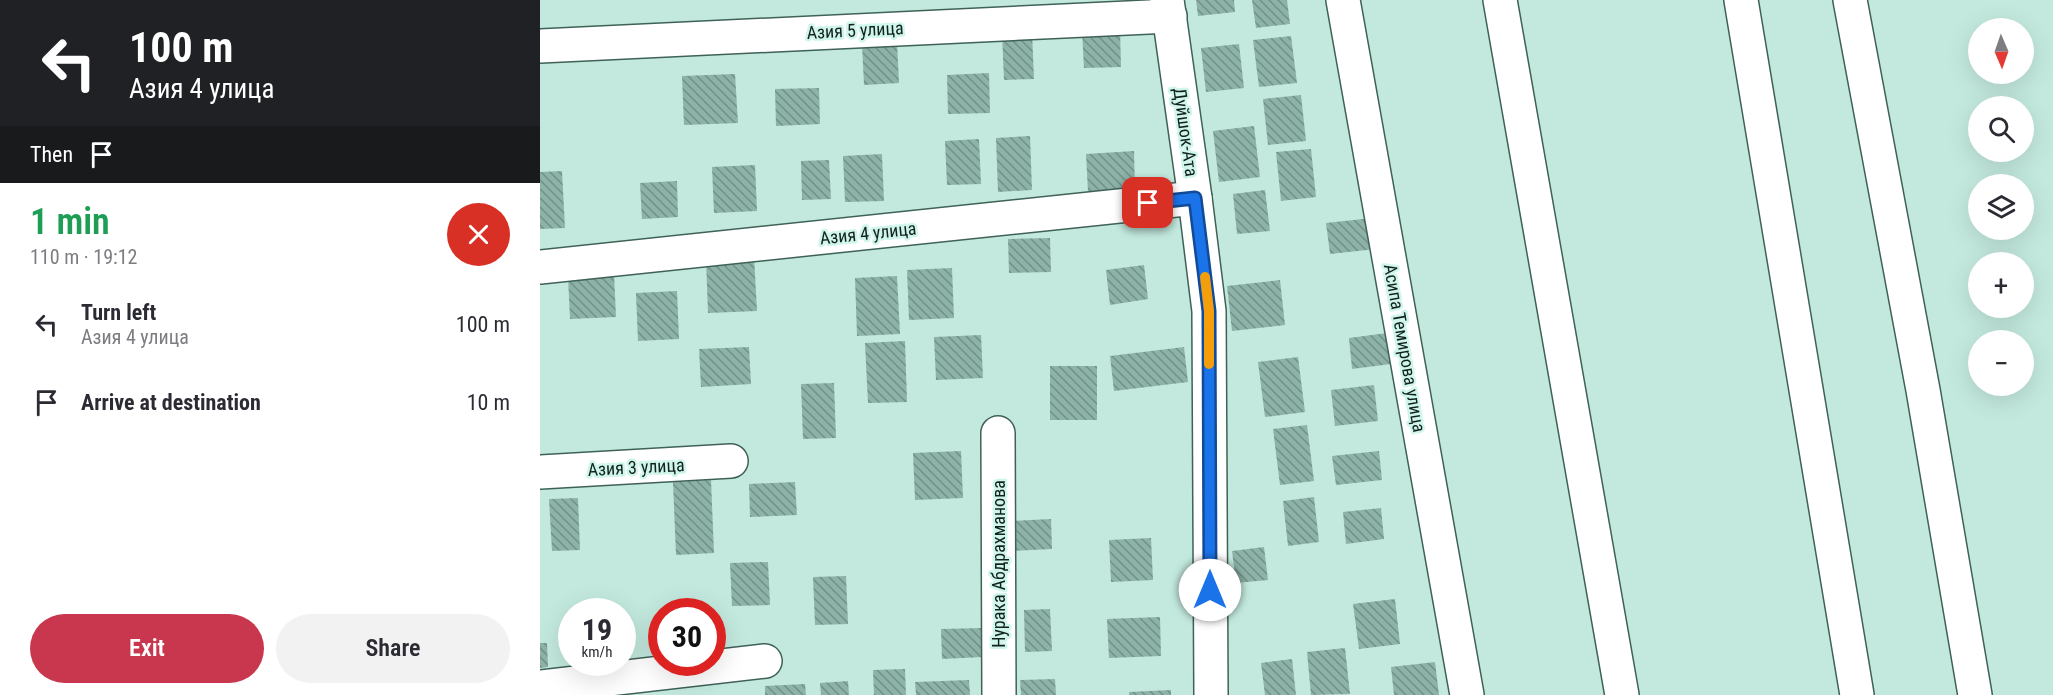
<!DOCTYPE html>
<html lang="en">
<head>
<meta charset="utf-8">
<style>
	:root { --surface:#fff; --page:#f2f2f3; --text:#2b2b33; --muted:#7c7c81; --accent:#c8374e }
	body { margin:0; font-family:"Roboto Condensed",sans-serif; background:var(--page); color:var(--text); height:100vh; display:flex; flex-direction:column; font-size:22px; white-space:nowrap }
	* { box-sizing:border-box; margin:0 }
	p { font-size:20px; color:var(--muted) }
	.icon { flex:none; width:33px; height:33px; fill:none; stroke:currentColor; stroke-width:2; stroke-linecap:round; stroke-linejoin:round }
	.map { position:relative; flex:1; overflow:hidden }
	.drawer { display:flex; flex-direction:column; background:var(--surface); width:540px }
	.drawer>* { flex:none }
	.top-card { background:#202124; color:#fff; overflow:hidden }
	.needle { width:39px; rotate:178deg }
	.tools { position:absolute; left:1428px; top:18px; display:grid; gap:12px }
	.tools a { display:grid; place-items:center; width:66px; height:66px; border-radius:50%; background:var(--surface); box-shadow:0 6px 24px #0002; font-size:30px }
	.speed { position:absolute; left:18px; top:598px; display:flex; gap:12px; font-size:30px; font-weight:700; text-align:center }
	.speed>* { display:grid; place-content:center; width:78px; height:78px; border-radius:50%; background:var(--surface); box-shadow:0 6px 24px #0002; line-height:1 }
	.speed small { font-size:15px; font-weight:400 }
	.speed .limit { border:9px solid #d22; background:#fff; color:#111 }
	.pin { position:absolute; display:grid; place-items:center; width:51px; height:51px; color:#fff; margin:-26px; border-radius:12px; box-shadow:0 3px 9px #0006 }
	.me { position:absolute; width:66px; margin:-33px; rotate:0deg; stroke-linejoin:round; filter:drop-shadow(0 0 4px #0008) }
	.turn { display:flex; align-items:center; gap:21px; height:126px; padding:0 30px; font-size:27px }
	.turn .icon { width:78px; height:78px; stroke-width:2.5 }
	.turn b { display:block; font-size:42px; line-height:51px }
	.then { display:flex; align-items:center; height:57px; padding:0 30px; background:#0003; gap:12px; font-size:22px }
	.round { display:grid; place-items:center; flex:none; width:63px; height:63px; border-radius:32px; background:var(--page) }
	.headline { display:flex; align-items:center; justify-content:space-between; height:102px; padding:0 30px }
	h1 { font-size:36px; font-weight:600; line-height:45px; color:#1e9e55 }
	.action { display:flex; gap:12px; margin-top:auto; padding:12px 30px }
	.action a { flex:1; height:69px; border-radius:36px; background:var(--accent); color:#fff; font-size:24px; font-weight:600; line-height:69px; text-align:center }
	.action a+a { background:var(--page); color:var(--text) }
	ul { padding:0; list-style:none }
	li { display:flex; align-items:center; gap:18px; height:78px; padding:0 30px }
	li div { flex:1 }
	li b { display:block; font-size:22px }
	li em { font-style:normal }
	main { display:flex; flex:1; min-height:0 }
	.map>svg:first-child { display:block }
	.building { fill:url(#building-back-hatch) }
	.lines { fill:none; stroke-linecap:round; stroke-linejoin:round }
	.minor-casing { stroke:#3f6158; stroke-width:36 }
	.minor { stroke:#fff; stroke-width:33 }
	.route-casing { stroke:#114b97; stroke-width:15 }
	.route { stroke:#1a73e8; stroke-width:10 }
	.slow { stroke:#f59e0b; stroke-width:10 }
	.labels { text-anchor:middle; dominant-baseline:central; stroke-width:5; stroke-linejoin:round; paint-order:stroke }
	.street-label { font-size:18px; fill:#12211d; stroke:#d0f6ec }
</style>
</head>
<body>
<main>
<section class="drawer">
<div class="top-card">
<div class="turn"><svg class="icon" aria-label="left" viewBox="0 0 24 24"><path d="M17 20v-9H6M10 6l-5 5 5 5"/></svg><div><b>100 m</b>Азия 4 улица</div></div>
<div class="then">Then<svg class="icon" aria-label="arrive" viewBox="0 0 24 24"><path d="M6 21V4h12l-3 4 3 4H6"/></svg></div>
</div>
<div class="headline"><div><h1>1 min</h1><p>110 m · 19:12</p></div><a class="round" style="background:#d93025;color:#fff"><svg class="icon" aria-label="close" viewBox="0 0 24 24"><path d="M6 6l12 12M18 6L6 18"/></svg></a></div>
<ul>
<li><svg class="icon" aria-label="left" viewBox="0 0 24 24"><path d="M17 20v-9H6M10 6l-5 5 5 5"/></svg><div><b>Turn left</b><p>Азия 4 улица</p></div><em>100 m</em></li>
<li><svg class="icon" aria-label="arrive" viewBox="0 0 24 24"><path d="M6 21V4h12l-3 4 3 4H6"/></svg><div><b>Arrive at destination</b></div><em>10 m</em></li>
</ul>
<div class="action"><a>Exit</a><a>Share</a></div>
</section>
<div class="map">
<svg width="1513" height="695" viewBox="0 0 1513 695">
	<defs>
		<pattern id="building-back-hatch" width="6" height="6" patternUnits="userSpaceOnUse" patternTransform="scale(1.5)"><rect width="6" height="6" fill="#8db2a7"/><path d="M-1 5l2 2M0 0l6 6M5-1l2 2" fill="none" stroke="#729087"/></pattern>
	</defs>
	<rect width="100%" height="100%" fill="#c3e9de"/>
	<!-- building -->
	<g class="building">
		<polygon points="656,0 694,0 695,12 658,16"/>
		<polygon points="712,0 747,0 750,24 716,28"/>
		<polygon points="580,29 581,67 544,68 542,31"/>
		<polygon points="492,32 494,79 464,80 462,33"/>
		<polygon points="751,36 757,83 719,87 713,40"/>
		<polygon points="357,42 359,83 324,85 322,44"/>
		<polygon points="699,44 704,88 666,92 661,48"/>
		<polygon points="449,73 450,113 408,114 407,75"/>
		<polygon points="195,74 198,123 144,125 142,76"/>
		<polygon points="279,88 280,124 236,126 235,89"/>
		<polygon points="761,95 766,141 728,145 723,99"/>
		<polygon points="714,126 720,177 679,182 673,131"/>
		<polygon points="490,136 492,190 458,192 456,138"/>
		<polygon points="439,139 441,184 407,185 405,141"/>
		<polygon points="771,149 776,197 741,201 736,152"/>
		<polygon points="594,151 595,190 548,192 546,154"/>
		<polygon points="342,154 344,201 305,202 303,156"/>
		<polygon points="289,160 291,199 262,200 261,161"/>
		<polygon points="215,165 217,211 174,213 172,167"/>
		<polygon points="22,171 25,228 0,229 0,172"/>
		<polygon points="137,181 138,217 102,219 100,183"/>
		<polygon points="725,190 730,231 697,234 693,194"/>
		<polygon points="832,218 836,249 790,254 786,223"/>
		<polygon points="510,238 511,272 469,273 468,239"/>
		<polygon points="214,256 217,311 168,313 166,258"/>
		<polygon points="604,265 608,299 570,305 566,270"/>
		<polygon points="412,268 414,318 369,320 367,270"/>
		<polygon points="74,274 76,317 30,319 28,276"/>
		<polygon points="357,276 360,334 317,336 315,278"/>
		<polygon points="740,280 745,325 692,331 687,286"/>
		<polygon points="137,291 139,339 98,341 96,293"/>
		<polygon points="847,333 851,364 812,369 809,338"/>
		<polygon points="441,335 443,378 396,380 394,337"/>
		<polygon points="365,341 367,402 328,403 325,343"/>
		<polygon points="209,347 211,384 161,387 159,349"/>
		<polygon points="644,347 648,382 574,391 570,356"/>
		<polygon points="758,357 765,412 725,417 718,362"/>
		<rect x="510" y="366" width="47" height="54"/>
		<polygon points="294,383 296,438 263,439 261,384"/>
		<polygon points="834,385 838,421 795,426 791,390"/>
		<polygon points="767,425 774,481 740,485 733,429"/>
		<polygon points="421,451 423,498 375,500 373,453"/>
		<polygon points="839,451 842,480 796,485 792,456"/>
		<polygon points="171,480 174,553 136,555 133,482"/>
		<polygon points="255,482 257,515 210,517 209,484"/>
		<polygon points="774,497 779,542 748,546 743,501"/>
		<polygon points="38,498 40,550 12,551 9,499"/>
		<polygon points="841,508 844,539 806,544 803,512"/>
		<polygon points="511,519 512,549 471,551 469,521"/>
		<polygon points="611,538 613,580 571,582 569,540"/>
		<polygon points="724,547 728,580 696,583 692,551"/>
		<polygon points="228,562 230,605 192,606 190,563"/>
		<polygon points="306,576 308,624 275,625 273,577"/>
		<polygon points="855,599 860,644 819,649 813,604"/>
		<polygon points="510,609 512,651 485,652 484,610"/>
		<polygon points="620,617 621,656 569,658 567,619"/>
		<polygon points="442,628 443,657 402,659 401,629"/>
		<polygon points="0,643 7,643 8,667 0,668"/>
		<polygon points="805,648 810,694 771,695 767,652"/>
		<polygon points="752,659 756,695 725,695 721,663"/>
		<polygon points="895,662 899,695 854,695 851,667"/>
		<polygon points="365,669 366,695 334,695 333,670"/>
		<polygon points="515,679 516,695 481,695 480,680"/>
		<polygon points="429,680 430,695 376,695 375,682"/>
		<polygon points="308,681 309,695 281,695 280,683"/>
		<polygon points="265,684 266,695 225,695 225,686"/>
		<polygon points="631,690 631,695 589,695 589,692"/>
	</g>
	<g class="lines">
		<defs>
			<g id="minor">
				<polyline points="627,0 655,198 669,311 671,695"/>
				<polyline points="803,0 927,695"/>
				<polyline points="960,0 1082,695"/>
				<polyline points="1201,0 1317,695"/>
				<polyline points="1310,0 1383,390 1435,695"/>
				<polyline points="0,46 630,16"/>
				<polyline points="0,267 655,198"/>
				<polyline points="458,433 459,695"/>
				<polyline points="0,472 191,461"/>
				<polyline points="0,687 225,661"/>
			</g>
		</defs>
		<!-- minor casing -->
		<use href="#minor" class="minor-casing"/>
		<!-- minor -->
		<use href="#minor" class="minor"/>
	</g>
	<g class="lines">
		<defs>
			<polyline id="route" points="608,203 655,198 669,311 670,590"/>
		</defs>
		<!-- route casing -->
		<use href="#route" class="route-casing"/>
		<!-- route -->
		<use href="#route" class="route"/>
		<!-- slow -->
		<polyline class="slow" points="665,277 669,311 669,364"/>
	</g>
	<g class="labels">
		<!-- street labels -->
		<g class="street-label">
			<text transform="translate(315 30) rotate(-3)">Азия 5 улица</text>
			<text transform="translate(646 132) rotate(82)">Дуйшок-Ата</text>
			<text transform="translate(328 233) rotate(-6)">Азия 4 улица</text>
			<text transform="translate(865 348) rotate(80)">Асипа Темирова улица</text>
			<text transform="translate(96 467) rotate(-3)">Азия 3 улица</text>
			<text transform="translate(458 564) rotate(-90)">Нурака Абдрахманова</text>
		</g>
	</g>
</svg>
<div class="tools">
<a><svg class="needle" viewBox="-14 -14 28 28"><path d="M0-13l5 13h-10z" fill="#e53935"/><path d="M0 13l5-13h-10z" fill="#7c7c81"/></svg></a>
<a><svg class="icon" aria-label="search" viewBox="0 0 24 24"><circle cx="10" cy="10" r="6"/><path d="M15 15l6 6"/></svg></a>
<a><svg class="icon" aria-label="layers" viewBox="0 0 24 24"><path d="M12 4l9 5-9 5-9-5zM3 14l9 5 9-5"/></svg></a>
<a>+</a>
<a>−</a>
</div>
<div class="speed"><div>19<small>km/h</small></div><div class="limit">30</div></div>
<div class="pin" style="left:608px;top:203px;background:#d93025"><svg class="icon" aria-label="arrive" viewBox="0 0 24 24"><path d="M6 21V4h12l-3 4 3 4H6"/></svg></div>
<svg class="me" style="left:670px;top:590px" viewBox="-20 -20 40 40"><circle r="19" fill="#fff"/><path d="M0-13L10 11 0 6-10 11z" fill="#1a73e8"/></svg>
</div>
</main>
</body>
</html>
